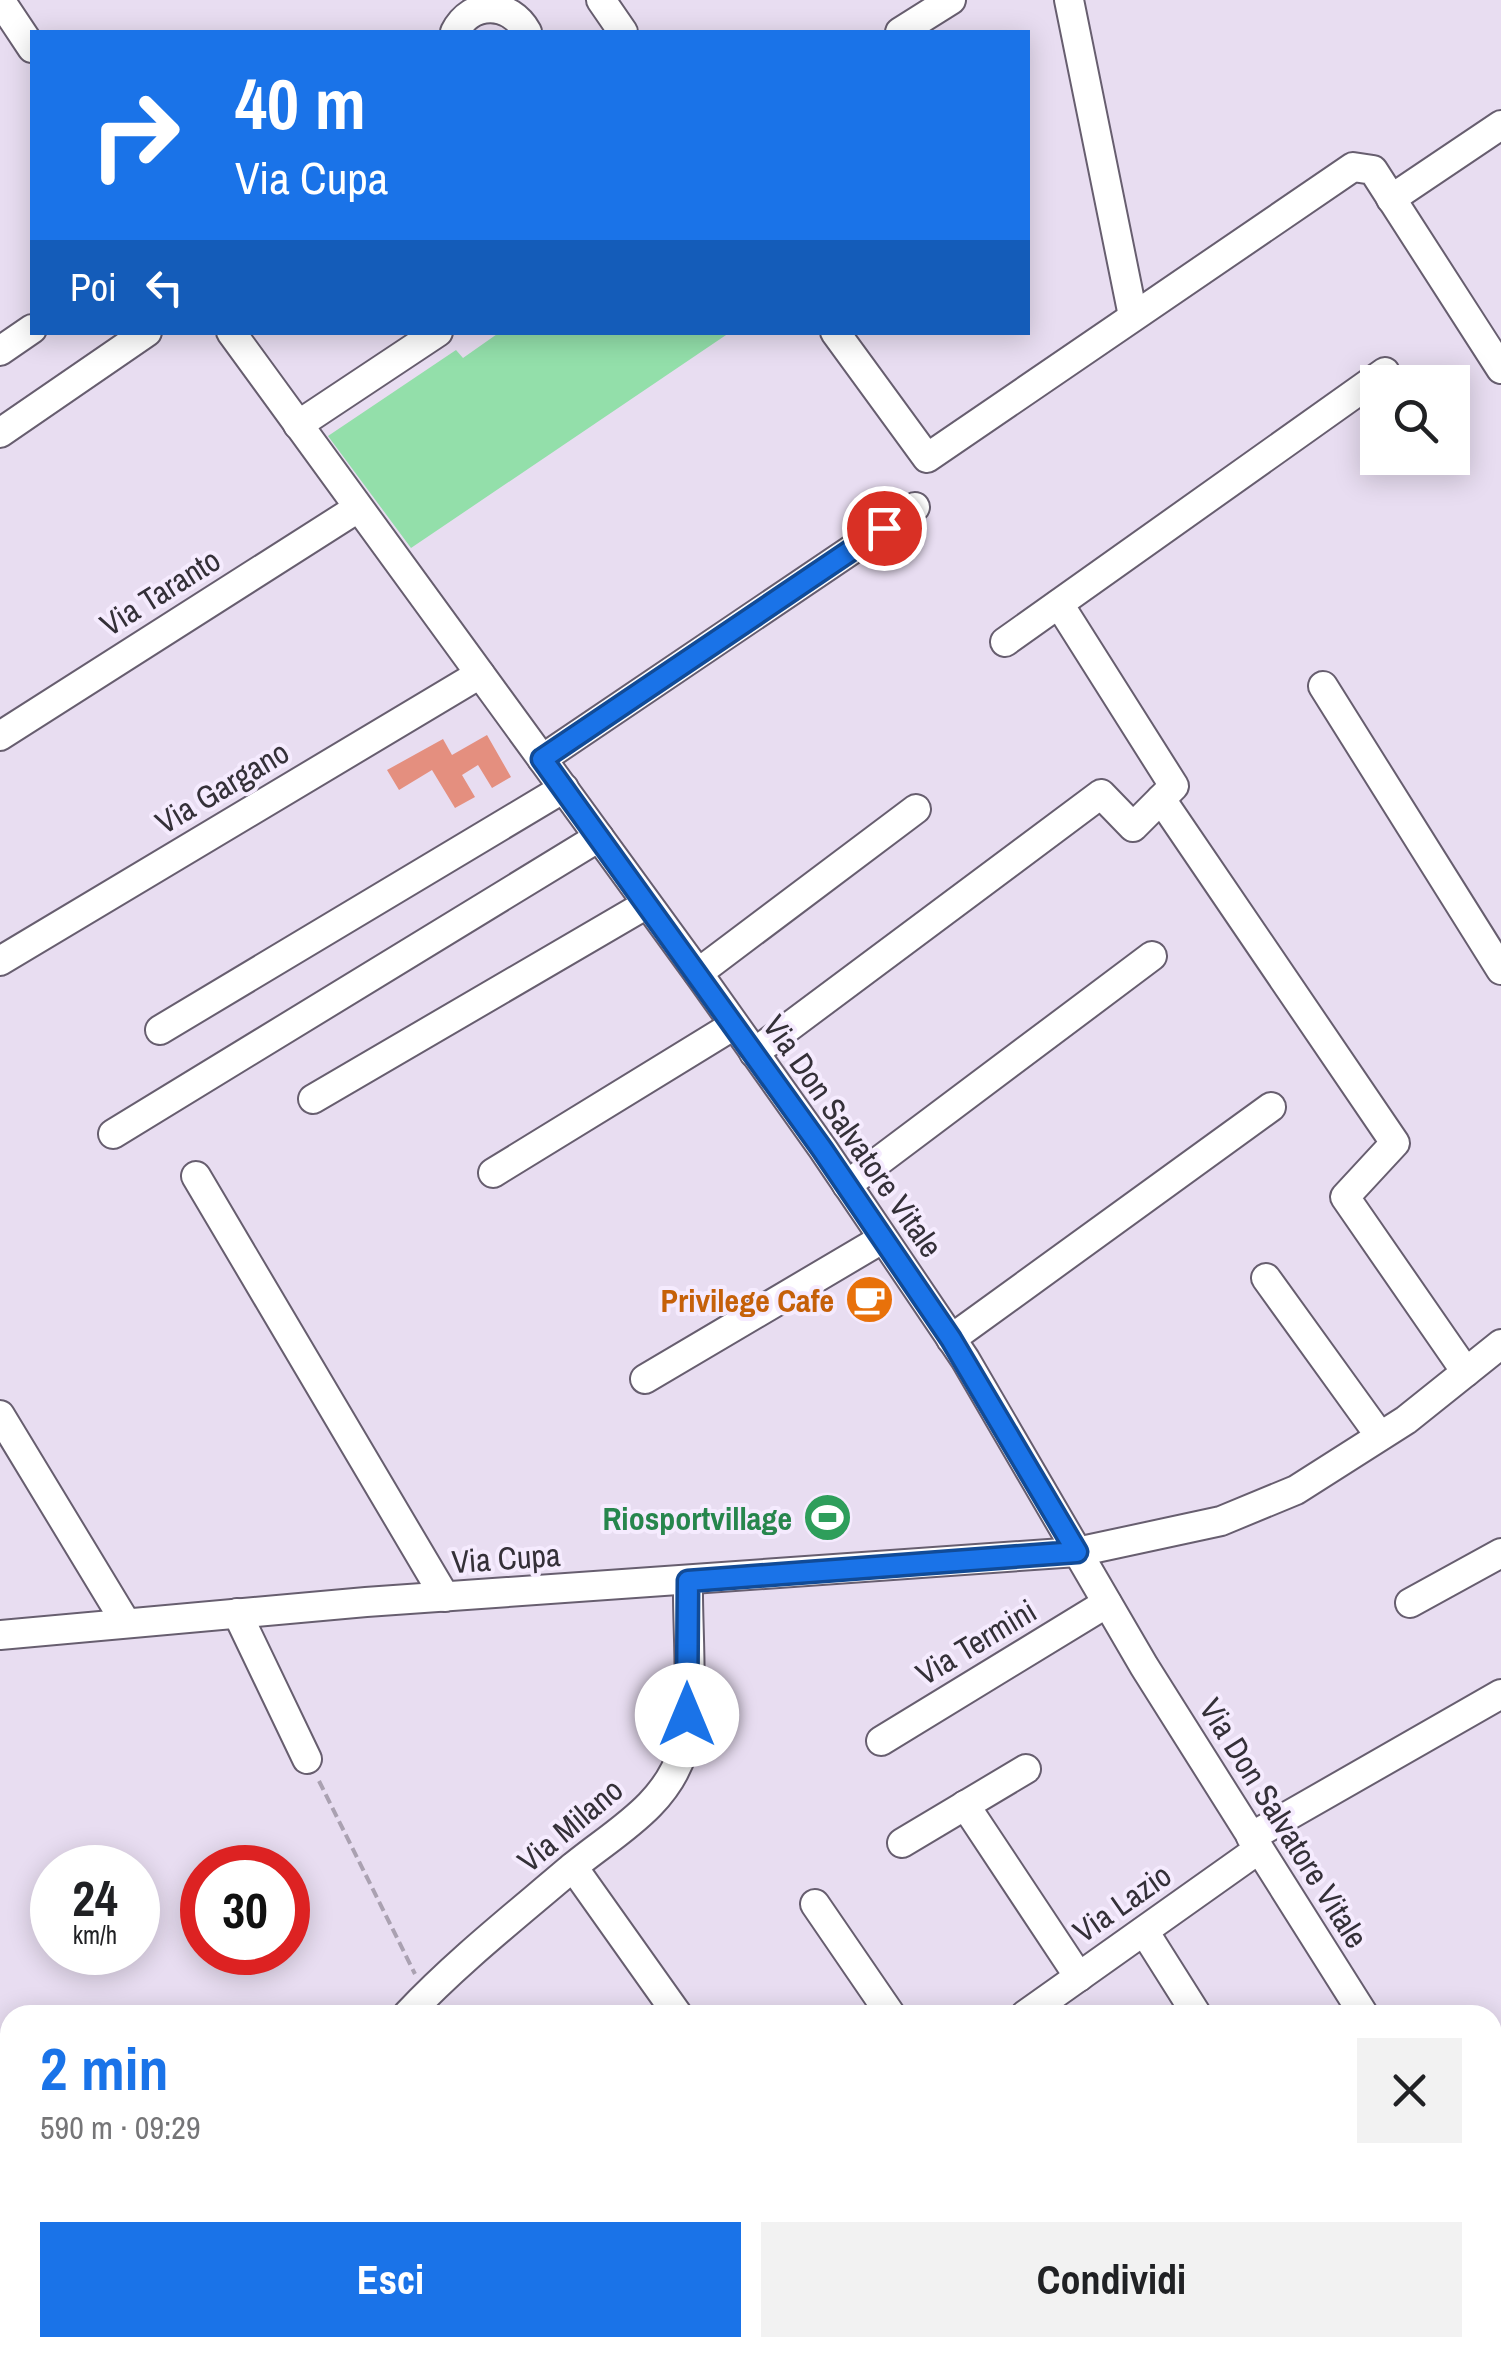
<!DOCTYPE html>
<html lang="it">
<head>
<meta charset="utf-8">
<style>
	:root { --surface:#fff; --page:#f2f2f2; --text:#202124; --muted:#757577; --accent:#1a73e8 }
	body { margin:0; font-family:"Archivo Narrow",sans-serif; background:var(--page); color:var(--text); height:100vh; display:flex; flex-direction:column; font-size:38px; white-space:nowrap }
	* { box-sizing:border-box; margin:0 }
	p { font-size:32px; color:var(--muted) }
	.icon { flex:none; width:55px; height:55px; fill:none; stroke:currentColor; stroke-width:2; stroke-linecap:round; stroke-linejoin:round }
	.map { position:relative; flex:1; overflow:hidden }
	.details { position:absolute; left:0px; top:2005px; width:1502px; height:352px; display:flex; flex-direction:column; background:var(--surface); border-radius:30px 30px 0 0; box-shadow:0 5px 25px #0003 }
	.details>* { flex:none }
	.banner { position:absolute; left:30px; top:30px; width:1000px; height:305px; border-radius:0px; box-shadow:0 5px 25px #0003; background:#1a73e8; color:#fff; overflow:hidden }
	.buttons { position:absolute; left:1360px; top:365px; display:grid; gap:20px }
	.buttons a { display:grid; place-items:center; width:110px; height:110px; border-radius:0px; background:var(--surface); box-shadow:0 5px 25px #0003; font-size:50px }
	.speed { position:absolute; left:30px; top:1845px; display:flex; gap:20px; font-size:50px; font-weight:700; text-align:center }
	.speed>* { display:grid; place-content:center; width:130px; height:130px; border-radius:50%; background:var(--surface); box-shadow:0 5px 25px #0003; line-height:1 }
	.speed small { font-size:25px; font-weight:400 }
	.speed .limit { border:15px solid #d22; background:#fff; color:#111 }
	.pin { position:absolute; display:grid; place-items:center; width:85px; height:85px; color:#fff; margin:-42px; border:5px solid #fff; border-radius:50%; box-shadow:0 2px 10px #0007 }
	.me { position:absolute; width:110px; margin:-55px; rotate:0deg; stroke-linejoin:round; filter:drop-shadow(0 0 8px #0008) }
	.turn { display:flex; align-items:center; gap:35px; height:210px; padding:0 40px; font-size:45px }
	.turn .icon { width:130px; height:130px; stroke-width:2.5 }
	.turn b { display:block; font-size:70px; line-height:85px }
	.then { display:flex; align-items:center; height:95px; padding:0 40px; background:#0003; gap:20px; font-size:38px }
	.round { display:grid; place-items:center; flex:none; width:105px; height:105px; border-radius:0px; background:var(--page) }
	.head { display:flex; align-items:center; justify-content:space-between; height:170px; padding:0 40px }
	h1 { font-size:60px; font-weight:800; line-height:75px; color:var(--accent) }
	.action { display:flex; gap:20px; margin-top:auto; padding:20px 40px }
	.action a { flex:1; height:115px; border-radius:0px; background:var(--accent); color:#fff; font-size:40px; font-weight:800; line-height:115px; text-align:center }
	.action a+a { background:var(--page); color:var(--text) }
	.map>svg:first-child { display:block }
	.green { fill:#93dfaa }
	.building { fill:#e48f7f }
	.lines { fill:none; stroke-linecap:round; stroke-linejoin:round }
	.minor-casing { stroke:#675e6f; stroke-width:32 }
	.path { stroke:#aaa1b1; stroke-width:4; stroke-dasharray:10 5; stroke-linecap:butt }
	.minor { stroke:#fff; stroke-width:28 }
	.route-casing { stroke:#114b97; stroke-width:25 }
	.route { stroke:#1a73e8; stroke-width:18 }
	.labels { text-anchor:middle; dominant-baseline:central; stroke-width:8; stroke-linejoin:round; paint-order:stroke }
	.street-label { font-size:32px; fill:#343038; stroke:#f5ebfe }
	.food-label { font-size:32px; font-weight:bold; fill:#c56008; stroke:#f5ebfe; text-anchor:end }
	.leisure-label { font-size:32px; font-weight:bold; fill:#27864d; stroke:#f5ebfe; text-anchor:end }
</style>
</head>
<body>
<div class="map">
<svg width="1501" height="2357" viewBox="0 0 1501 2357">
	<rect width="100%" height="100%" fill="#e8ddf1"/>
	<!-- green -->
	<g class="green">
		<polygon points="500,332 729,333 411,548 328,436 456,350 463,358"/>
		<polygon points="474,2348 536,2348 522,2357 479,2357"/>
	</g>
	<!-- building -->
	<polygon class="building" points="487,735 511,777 492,788 478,765 462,775 475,797 455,808 432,770 399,790 387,770 443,739 452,755"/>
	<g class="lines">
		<defs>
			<g id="minor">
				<polyline points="0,0 32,48"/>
				<polyline points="601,0 623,32"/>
				<polyline points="1069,0 1133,316"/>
				<path d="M455,32C471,0 510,1 527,32"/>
				<polyline points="900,32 951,0"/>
				<polyline points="1391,199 1501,125"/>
				<polyline points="231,332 698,973 823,1149 965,1359 1144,1666 1364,2015"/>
				<polyline points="835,332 927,458 1353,167 1373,170 1501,369"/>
				<polyline points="0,351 32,329"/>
				<polyline points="298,425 438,332"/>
				<polyline points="0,433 147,332"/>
				<polyline points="1005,642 1385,372"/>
				<polyline points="1323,686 1501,970"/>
				<polyline points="0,736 358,508"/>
				<polyline points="542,759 915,507"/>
				<polyline points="1161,799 1395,1143 1345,1197 1466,1372"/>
				<polyline points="0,961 480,674"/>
				<polyline points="698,973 916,809"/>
				<polyline points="160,1030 564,788"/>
				<polyline points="754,1053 1101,794 1133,827 1174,786 1059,604"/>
				<polyline points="313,1099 647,904"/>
				<polyline points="113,1134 599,837"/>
				<polyline points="493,1173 734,1025"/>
				<polyline points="196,1176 445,1597"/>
				<polyline points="847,1185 1152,956"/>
				<polyline points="1266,1278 1380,1436"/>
				<polyline points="951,1339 1271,1107"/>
				<polyline points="645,1379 882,1239"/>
				<polyline points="0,1415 126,1623"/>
				<polyline points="1410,1603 1501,1553"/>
				<polyline points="237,1613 307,1759"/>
				<polyline points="0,1635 366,1602 1077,1552 1221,1521 1296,1490 1406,1420 1501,1344"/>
				<polyline points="881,1741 1107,1603"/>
				<polyline points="965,1805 1079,1977"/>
				<polyline points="1251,1837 1501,1694"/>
				<polyline points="902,1843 1026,1769"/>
				<polyline points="573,1867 678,2015"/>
				<polyline points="815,1904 891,2015"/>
				<polyline points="1144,1931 1197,2015"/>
				<path d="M407,2015C456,1963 514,1917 568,1871C610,1835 666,1808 683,1750C695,1710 687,1626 688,1581"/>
				<polyline points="1025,2015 1259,1849"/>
				<polyline points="1492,2219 1501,2231"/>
				<polyline points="792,2348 798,2357"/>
				<polyline points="1088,2348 1094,2357"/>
				<polyline points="1406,2348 1412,2357"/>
				<polyline points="163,2357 171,2348"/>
				<polyline points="536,2357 549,2348"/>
			</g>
		</defs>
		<!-- minor casing -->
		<use href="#minor" class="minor-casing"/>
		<!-- path -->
		<polyline class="path" points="319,1781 415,1974"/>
		<!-- minor -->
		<use href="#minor" class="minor"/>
	</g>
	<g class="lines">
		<defs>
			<polyline id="route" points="687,1715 688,1581 1077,1552 951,1339 822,1149 542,759 884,528"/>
		</defs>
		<!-- route casing -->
		<use href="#route" class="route-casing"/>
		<!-- route -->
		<use href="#route" class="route"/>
	</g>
	<!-- icons -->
	<defs>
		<symbol id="cafe-disc" viewBox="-11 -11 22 22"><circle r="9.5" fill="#e8710a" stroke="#f5ebfe"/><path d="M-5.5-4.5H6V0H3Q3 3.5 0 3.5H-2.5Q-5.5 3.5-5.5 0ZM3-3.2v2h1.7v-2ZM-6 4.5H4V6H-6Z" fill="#fff"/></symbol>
		<symbol id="stadium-disc" viewBox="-11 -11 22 22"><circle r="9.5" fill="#2e9e5b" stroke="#f5ebfe"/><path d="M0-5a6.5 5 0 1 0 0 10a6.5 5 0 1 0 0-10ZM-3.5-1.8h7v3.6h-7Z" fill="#fff"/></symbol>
	</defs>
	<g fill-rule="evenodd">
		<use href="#cafe-disc" x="842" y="1272" width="55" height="55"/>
		<use href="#stadium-disc" x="800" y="1490" width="55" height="55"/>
	</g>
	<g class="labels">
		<!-- street labels -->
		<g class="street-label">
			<text transform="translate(160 592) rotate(-32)">Via Taranto</text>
			<text transform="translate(222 787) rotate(-31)">Via Gargano</text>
			<text transform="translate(853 1136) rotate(55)">Via Don Salvatore Vitale</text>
			<text transform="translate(506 1558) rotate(-4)">Via Cupa</text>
			<text transform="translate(976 1642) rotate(-31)">Via Termini</text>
			<text transform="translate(1284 1823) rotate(58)">Via Don Salvatore Vitale</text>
			<text transform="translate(570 1825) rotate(-40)">Via Milano</text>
			<text transform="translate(1122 1903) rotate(-35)">Via Lazio</text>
		</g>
		<!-- food labels -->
		<g class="food-label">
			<text x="834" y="1300">Privilege Cafe</text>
		</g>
		<!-- leisure labels -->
		<g class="leisure-label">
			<text x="792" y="1518">Riosportvillage</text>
		</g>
	</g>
</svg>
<div class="buttons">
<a><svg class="icon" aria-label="search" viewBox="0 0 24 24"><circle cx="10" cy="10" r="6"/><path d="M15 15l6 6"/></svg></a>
</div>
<div class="speed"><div>24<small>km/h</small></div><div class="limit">30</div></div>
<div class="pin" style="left:884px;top:528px;background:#d93025"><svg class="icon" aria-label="arrive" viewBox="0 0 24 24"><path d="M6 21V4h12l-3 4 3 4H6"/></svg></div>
<svg class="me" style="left:687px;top:1715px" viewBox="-20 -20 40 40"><circle r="19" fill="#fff"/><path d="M0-13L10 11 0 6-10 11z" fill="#1a73e8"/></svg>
<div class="banner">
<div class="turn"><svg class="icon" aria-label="right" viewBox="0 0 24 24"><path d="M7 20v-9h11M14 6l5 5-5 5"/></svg><div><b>40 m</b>Via Cupa</div></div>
<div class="then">Poi<svg class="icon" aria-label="left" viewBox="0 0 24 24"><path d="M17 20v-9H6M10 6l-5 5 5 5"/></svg></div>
</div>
<section class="details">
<div class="head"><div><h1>2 min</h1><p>590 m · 09:29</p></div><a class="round"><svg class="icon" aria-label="close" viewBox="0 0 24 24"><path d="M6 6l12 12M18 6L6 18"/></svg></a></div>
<div class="action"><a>Esci</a><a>Condividi</a></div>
</section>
</div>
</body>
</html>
